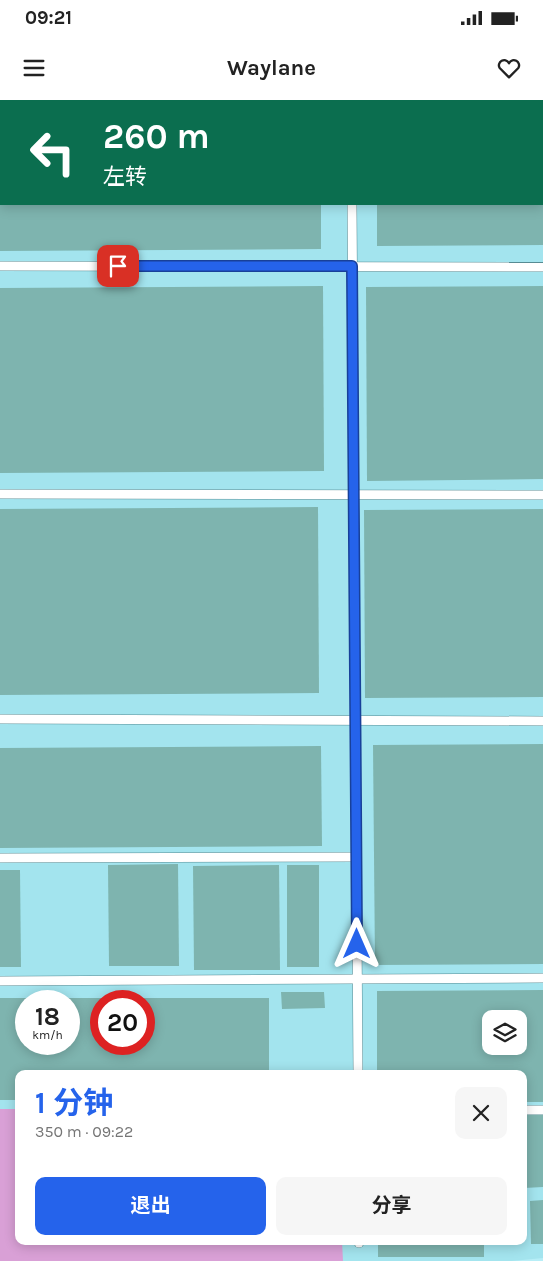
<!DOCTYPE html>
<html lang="zh">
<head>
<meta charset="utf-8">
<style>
	:root { --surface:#fff; --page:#f6f6f6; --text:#222; --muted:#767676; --accent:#2563eb }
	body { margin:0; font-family:Karla,"Noto Sans SC",sans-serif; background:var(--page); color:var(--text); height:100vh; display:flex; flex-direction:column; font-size:19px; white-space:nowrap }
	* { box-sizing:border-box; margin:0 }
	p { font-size:16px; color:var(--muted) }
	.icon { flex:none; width:28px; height:28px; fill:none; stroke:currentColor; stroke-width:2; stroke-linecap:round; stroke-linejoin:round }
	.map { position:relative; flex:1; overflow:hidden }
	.panel { position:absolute; left:15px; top:970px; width:512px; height:175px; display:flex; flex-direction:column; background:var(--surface); border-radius:10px; box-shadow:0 2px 12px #0003 }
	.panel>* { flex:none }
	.banner { position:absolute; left:0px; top:0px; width:544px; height:105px; box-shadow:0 2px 12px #0003; background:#0b6e4f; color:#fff; overflow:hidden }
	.buttons { position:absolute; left:482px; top:910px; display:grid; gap:10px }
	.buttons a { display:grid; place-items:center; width:45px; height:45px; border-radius:10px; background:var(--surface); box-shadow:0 2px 12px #0003; font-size:25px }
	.speed { position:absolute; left:15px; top:890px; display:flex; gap:10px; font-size:25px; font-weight:700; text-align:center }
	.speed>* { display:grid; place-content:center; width:65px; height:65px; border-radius:50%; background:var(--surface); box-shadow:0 2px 12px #0003; line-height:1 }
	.speed small { font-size:12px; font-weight:400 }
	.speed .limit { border:8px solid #d22; background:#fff; color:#111 }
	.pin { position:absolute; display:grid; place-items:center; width:42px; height:42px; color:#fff; margin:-21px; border-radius:10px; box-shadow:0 2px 8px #0006 }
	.me { position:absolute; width:55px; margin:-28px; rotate:0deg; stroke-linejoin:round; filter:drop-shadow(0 0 4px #0008) }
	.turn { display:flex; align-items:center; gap:18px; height:105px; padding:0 20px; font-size:22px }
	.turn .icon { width:65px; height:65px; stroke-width:2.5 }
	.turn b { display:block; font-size:35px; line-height:42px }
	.round { display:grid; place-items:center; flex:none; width:52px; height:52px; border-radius:10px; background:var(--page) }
	.headline { display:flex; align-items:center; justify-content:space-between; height:85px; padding:0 20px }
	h1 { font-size:30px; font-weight:700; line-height:38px; color:var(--accent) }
	.action { display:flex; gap:10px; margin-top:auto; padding:10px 20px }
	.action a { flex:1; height:58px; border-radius:10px; background:var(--accent); color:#fff; font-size:20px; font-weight:700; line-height:58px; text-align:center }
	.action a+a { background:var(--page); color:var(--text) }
	.status { display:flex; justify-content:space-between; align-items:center; height:35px; padding:0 25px; background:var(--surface); direction:ltr }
	.status svg { height:14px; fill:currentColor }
	header { display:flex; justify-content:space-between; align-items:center; height:65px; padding:0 20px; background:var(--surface); font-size:22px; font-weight:700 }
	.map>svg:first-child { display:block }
	.built { fill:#a3e4ee; fill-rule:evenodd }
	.green { fill:#d9a0d6 }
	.building { fill:#7eb4af; fill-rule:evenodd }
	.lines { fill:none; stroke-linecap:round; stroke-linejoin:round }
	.lane-casing { stroke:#578b93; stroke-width:10 }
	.lane { stroke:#fff; stroke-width:9 }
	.route-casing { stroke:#184099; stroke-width:12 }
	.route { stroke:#2563eb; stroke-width:9 }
</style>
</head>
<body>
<div class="status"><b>09:21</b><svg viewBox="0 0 49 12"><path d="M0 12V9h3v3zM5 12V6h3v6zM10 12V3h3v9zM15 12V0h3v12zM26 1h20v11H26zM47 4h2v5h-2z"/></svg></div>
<header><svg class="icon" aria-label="menu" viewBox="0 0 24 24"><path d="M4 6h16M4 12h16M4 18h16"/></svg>Waylane<svg class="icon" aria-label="heart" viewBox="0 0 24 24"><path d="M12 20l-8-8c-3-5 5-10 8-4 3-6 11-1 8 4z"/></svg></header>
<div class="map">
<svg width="543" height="1161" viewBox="0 0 543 1161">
	<rect width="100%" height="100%" fill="#b7eef7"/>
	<!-- built -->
	<path class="built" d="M0,0H543V1158L512,1161H0ZM1,1H542V104H1ZM26,901H69V944H26ZM101,901H144V944H101ZM491,919H519V946H491ZM19,974H524V1141H19Z"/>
	<!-- green -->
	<polygon class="green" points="0,1009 19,1009 19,1141 342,1141 343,1161 0,1161"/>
	<!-- building -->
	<g class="building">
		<polygon points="0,104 321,104 321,149 0,151"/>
		<polygon points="377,104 543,104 543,145 377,146"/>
		<polygon points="323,186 324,371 0,373 0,188"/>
		<polygon points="543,186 543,379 367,381 366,187"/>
		<polygon points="318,407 319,593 0,595 0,409"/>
		<polygon points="543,409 543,597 365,598 364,410"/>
		<polygon points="543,644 543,864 375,865 373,645"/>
		<polygon points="321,646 322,746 0,748 0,648"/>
		<polygon points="178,764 179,866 109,866 108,765"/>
		<polygon points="279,765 280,870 194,870 193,766"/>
		<rect x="287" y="765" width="32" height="102"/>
		<polygon points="0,770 20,770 21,867 0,867"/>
		<path d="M543,890V1002H524V974H377V891ZM491,919H519V946H491Z"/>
		<polygon points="281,892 324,892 325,908 282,909"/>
		<path d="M0,898H269V974H19V1000H0ZM26,901H69V944H26ZM101,901H144V944H101Z"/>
		<polygon points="543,1014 543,1087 524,1088 524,1015"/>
		<polygon points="543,1100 543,1144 531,1144 530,1101"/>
		<rect x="378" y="1141" width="106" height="16"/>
	</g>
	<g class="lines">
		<defs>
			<g id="lane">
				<polyline points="351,0 351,1"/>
				<polyline points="352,104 358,974"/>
				<polyline points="0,166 543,167"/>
				<polyline points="0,394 543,395"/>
				<polyline points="0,619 543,621"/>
				<polyline points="0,758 356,757"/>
				<polyline points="0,881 543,878"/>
				<polyline points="524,1010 543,1010"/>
				<polyline points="359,1141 359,1143"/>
			</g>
		</defs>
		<!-- lane casing -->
		<use href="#lane" class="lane-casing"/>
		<!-- lane -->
		<use href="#lane" class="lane"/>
	</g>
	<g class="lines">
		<defs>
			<polyline id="route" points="118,166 352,166 357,844"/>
		</defs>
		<!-- route casing -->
		<use href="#route" class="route-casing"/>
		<!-- route -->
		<use href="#route" class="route"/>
	</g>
</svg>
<div class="buttons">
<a><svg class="icon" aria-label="layers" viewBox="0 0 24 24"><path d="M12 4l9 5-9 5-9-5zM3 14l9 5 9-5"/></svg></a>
</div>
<div class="speed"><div>18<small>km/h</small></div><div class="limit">20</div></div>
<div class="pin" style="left:118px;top:166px;background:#d93025"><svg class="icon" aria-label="arrive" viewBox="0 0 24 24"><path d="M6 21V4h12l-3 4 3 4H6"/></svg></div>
<svg class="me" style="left:357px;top:844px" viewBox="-20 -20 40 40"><path d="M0-17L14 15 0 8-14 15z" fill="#2563eb" stroke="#fff" stroke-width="4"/></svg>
<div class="banner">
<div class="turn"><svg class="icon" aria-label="left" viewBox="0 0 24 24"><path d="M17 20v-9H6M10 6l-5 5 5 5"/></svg><div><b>260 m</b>左转</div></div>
</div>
<section class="panel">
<div class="headline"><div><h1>1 分钟</h1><p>350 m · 09:22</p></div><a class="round"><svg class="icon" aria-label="close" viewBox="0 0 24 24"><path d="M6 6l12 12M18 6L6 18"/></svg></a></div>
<div class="action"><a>退出</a><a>分享</a></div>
</section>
</div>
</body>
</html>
